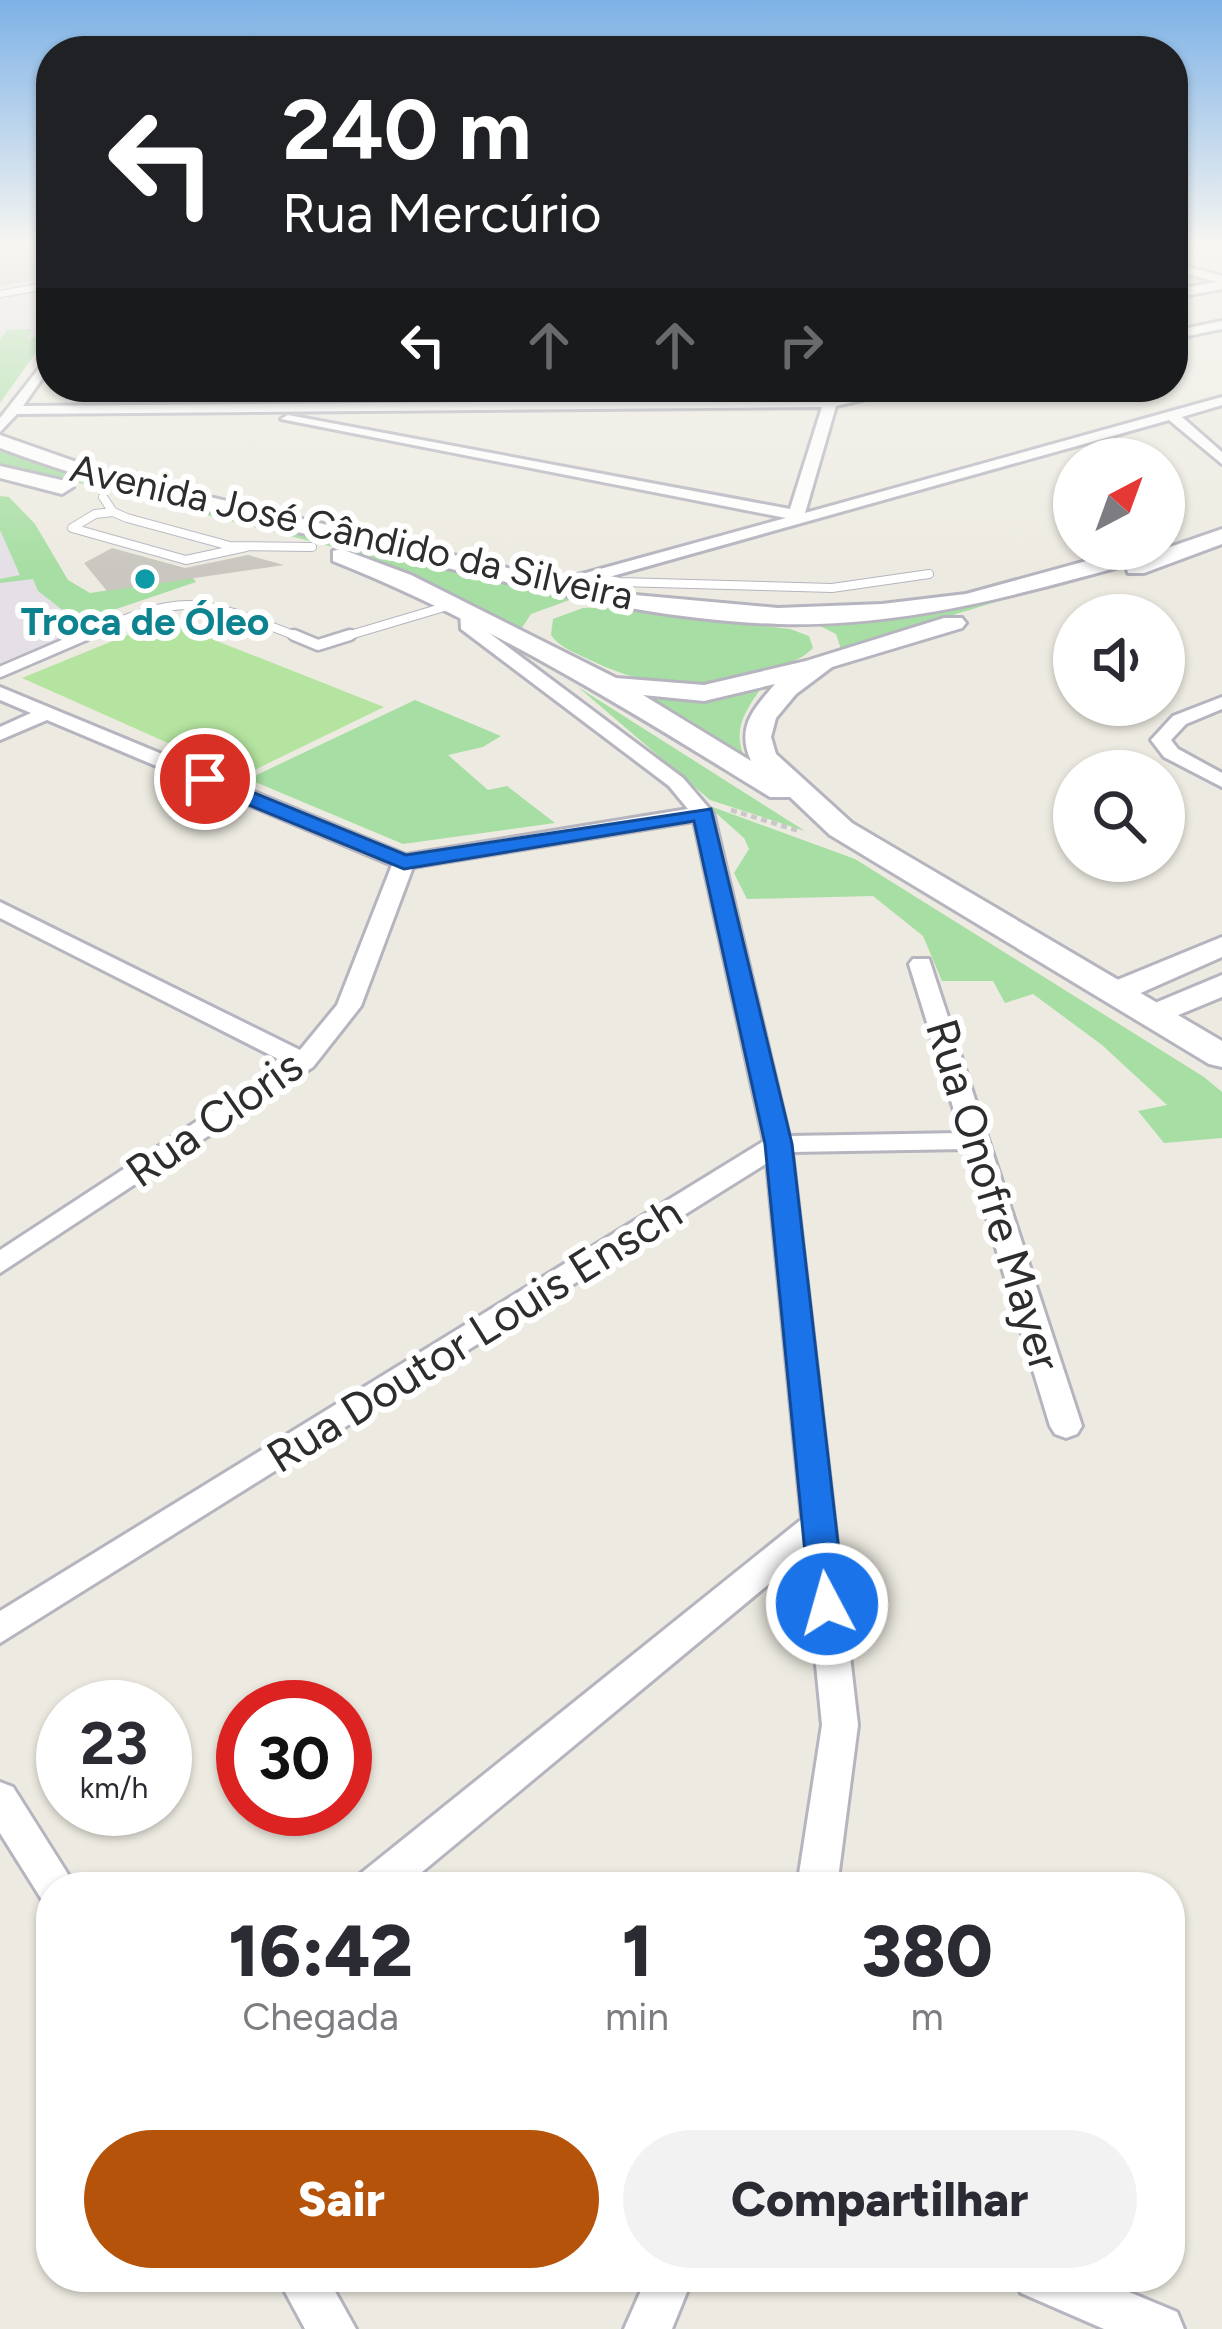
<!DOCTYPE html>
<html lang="pt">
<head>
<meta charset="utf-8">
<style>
	:root { --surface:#fff; --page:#f2f2f3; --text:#2b2b33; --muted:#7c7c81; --accent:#b45309 }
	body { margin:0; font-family:Figtree,sans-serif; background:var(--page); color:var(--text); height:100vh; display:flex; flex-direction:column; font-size:45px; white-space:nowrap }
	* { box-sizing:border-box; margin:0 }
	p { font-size:39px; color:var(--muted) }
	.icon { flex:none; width:66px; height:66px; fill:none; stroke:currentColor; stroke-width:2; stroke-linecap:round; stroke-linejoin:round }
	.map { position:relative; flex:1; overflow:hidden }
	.panel { position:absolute; left:36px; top:1872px; width:1149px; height:420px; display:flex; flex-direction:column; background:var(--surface); border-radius:48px; box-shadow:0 3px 9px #0004 }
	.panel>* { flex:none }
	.hud { position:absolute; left:36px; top:36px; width:1152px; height:366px; border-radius:48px; box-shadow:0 3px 9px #0004; background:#202124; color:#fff; overflow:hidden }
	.needle { width:78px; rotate:41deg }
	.fabs { position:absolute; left:1053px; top:438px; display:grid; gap:24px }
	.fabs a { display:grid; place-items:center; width:132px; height:132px; border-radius:50%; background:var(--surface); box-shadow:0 3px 9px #0004; font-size:60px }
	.speed { position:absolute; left:36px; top:1680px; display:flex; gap:24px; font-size:60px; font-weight:700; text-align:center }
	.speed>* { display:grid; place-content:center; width:156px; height:156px; border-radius:50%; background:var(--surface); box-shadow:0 3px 9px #0004; line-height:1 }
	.speed small { font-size:30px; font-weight:400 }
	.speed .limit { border:18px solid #d22; background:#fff; color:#111 }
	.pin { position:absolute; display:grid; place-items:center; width:102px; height:102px; color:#fff; margin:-51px; border:6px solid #fff; border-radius:50%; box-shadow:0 3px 12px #0007 }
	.me { position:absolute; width:132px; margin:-66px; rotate:354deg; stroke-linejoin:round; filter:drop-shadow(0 0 9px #0008) }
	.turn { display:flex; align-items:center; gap:42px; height:252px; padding:0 48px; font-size:54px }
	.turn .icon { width:156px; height:156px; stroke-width:2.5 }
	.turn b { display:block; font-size:84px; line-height:102px }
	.lanes { display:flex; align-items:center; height:114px; padding:0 48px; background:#0003; justify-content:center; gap:60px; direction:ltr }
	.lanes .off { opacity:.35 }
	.eta { display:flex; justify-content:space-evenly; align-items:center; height:204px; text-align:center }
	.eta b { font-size:72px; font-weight:800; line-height:84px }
	.button { display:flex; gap:24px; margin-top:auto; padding:24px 48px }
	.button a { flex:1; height:138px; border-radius:72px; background:var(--accent); color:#fff; font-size:48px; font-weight:800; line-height:138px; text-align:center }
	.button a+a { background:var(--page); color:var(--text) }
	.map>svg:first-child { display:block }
	.industrial { fill:#e4e0e6 }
	.green { fill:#a7dea3 }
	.pitch { fill:#b5e4a0 }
	.building { fill:#c9c7c0 }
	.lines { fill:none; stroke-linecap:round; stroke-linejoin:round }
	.service-far2-casing { stroke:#b5b4bf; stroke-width:9 }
	.service-far1-casing { stroke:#b5b4bf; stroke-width:10 }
	.service-casing { stroke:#b5b4bf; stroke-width:15 }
	.minor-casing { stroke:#b5b4bf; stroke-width:6 }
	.tertiary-casing { stroke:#b5b4bf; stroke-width:6 }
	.secondary-casing { stroke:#b5b4bf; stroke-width:6 }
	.path { stroke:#c8c8c8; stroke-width:4.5; stroke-dasharray:6 4.5; stroke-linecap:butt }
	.service-far2 { stroke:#fff; stroke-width:6 }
	.service-far1 { stroke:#fff; stroke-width:8 }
	.service { stroke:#fff; stroke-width:10 }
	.minor { fill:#fff; fill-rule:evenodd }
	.tertiary { fill:#fff; fill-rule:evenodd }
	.secondary { fill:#fff; fill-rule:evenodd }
	.route { fill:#1a73e8; stroke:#114b97; stroke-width:3 }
	.culture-dot { fill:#0f9aa8; stroke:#fff; stroke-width:4.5 }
	.labels { text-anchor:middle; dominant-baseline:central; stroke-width:12; stroke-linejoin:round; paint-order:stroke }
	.far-street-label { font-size:39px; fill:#2d2d2d; stroke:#fff }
	.far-culture-label { font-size:39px; font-weight:bold; fill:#0d838f; stroke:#fff }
	.street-label { font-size:45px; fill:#2d2d2d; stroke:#fff }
</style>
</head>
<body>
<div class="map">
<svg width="1222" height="2329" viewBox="0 0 1222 2329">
	<rect width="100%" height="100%" fill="#edebe1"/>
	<!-- industrial -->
	<g class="industrial">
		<polygon points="0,242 51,242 51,340 39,348 0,403"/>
		<polygon points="0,496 38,590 87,627 0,664"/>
	</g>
	<!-- green -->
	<g class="green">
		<polygon points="31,329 28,340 51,330 51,340 39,348 0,403 0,341 7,330"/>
		<polygon points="0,447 141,494 578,597 531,614 520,631 404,572 341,549 0,463"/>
		<polygon points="0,496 9,497 35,524 68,580 90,593 192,577 196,582 78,622 38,591 33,579 0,583 0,579 20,575 0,530"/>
		<polygon points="1183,545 841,649 836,634 812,622 968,606"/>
		<path d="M602,607L790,629L809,636L813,648C800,662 781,665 763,671C700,690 649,689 590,660C576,653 560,648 551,635L553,619L583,608Z"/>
		<polygon points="578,687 805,831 710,800"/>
		<path d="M762,687C745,711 732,730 745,758L645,697L704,698Z"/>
		<polygon points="415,700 501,736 483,747 448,755 488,790 507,786 555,823 403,844 248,779"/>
		<polygon points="707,805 855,859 1204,1077 1222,1092 1222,1138 1164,1143 1138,1111 1167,1105 1102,1045 1033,994 1005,1003 993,981 942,981 923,936 873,896 747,899 734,873 749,849 744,838"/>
	</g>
	<!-- pitch -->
	<polygon class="pitch" points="164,620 384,707 242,776 22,678"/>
	<!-- building -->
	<g class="building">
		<polygon points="0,242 24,242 47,278 0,286"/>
		<polygon points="112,548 185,568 248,555 284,565 107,591 84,563"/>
	</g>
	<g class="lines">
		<defs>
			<polyline id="service-far2" points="0,294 51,285"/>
			<g id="service-far1">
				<polyline points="103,497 113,512 127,518 230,546 312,547"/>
				<polyline points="113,512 95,514 72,528 186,560 246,547"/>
				<polyline points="592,577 620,582 832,588 929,574"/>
				<path d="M79,638C186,592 194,596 301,638"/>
				<polyline points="340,638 451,605"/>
			</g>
			<g id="service">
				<polyline points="294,635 318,645 350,635"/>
				<polyline points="0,672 86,635"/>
			</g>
			<g id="minor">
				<polygon points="1173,263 1222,276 1222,289 1173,298 1173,290 1217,282 1173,270"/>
				<polygon points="1222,321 1222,329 1173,339 1173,331"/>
				<path d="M51,353V366L23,406L813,399L819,394C847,404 886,387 917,387L836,406L805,513L1222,397V405L1182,417L1222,452V464L1169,420L559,591L553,590V582L786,518L281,419L288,415L790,509L822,407L17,414L0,432V418Z"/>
				<polygon points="460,609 472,609 476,623 683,778 713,813 789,1136 961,1133 909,964 913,959 929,959 1082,1426 1077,1434 1066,1438 1055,1434 1050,1426 966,1149 792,1152 858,1725 837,1887 797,1887 822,1725 805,1554 404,1887 354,1887 360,1874 802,1519 767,1163 0,1643 0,1611 764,1141 694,821 413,867 361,1006 313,1067 0,1273 0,1250 286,1063 0,918 0,902 300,1050 337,1005 392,865 47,720 0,740 0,727 31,713 0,700 0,687 406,855 688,809 669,786 461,629"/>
				<polygon points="1222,697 1222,709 1186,724 1171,740 1178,749 1222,773 1222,787 1164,757 1151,740 1173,716"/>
				<polygon points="0,1782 13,1787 76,1887 51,1887 51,1903 42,1900 0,1833"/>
				<polygon points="277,2277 327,2277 356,2329 305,2329"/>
				<polygon points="647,2277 693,2277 672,2329 624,2329"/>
				<polygon points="1014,2277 1093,2277 1177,2312 1184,2329 1104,2329 1021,2293"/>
			</g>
			<g id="tertiary">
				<polygon points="1222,937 1222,957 1127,999 1105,999 1100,992 1105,985"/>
				<polygon points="1222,975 1222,997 1154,1025 1138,1015 1143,1008"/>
			</g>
			<g id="secondary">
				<path d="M0,435L105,472L613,593L778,608L882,604L966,594L1130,549H1164V544L1167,548L1222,529V544L1144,573H1128L1126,565C1010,597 901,627 779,624C641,620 509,582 377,551C250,520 123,494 0,448Z"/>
				<polygon points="0,466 70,482 73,487 62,494 0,478"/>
				<path d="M341,549L411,575L616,678L704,685L806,661L944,618H962L966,623L962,628L832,667L796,694L776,718L771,737L776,754L852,823L1222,1041V1067L1209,1064L830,835L790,797H770C629,710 487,622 333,561V551ZM775,684C753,710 736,727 751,761L643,695L704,701Z"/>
			</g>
		</defs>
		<!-- service-far2 casing -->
		<use href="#service-far2" class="service-far2-casing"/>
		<!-- service-far1 casing -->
		<use href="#service-far1" class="service-far1-casing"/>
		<!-- service casing -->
		<use href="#service" class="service-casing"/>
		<!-- minor casing -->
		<use href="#minor" class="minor-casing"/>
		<!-- tertiary casing -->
		<use href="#tertiary" class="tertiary-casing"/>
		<!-- secondary casing -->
		<use href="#secondary" class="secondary-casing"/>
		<!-- path -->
		<polyline class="path" points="731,810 799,831"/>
		<!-- service-far2 -->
		<use href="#service-far2" class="service-far2"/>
		<!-- service-far1 -->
		<use href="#service-far1" class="service-far1"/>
		<!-- service -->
		<use href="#service" class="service"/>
		<!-- minor -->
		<use href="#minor" class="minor"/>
		<!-- tertiary -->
		<use href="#tertiary" class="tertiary"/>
		<!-- secondary -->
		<use href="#secondary" class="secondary"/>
	</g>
	<!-- sky -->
	<linearGradient id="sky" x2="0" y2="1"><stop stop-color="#7db2e6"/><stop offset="0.43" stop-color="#f7f6f2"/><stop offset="1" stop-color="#f7f6f2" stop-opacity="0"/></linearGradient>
	<rect width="1222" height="568" fill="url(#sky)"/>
	<!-- route -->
	<polygon class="route" points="205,773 406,855 711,809 792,1144 845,1604 839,1614 827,1619 815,1614 810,1604 765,1144 694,821 404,869 198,784 195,779"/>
	<!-- markers -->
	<circle class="culture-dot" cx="145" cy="579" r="12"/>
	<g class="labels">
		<!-- far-street labels -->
		<g class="far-street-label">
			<text transform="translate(352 532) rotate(13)">Avenida José Cândido da Silveira</text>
		</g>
		<!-- far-culture labels -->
		<g class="far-culture-label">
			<text x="145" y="621">Troca de Óleo</text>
		</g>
		<!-- street labels -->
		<g class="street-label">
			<text transform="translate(214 1118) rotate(-35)">Rua Cloris</text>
			<text transform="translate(994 1195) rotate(73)">Rua Onofre Mayer</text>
			<text transform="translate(474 1334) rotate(-32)">Rua Doutor Louis Ensch</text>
		</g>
	</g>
</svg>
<div class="fabs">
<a><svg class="needle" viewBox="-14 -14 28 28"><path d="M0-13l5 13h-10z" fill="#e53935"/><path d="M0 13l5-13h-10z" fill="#7c7c81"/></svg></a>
<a><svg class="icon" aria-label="sound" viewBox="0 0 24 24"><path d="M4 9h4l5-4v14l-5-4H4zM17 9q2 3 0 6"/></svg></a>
<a><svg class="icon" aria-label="search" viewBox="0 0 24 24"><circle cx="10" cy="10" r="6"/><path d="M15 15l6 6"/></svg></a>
</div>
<div class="speed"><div>23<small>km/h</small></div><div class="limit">30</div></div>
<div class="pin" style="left:205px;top:779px;background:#d93025"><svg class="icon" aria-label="arrive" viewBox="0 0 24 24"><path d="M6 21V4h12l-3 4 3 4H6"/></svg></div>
<svg class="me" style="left:827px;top:1604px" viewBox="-20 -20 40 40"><circle r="17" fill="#1a73e8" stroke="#fff" stroke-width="3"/><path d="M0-11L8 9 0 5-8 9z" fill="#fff"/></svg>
<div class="hud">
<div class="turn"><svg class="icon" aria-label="left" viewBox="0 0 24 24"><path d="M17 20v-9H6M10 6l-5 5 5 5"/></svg><div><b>240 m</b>Rua Mercúrio</div></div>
<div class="lanes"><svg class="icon" aria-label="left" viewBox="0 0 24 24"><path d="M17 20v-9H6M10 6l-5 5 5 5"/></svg><svg class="icon off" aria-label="ahead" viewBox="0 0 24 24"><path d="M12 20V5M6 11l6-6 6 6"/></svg><svg class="icon off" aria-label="ahead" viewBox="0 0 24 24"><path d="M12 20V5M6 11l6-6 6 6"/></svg><svg class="icon off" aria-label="right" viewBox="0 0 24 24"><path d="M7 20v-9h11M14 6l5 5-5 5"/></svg></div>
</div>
<section class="panel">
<div class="eta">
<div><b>16:42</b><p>Chegada</p></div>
<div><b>1</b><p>min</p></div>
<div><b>380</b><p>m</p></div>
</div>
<div class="button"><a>Sair</a><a>Compartilhar</a></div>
</section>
</div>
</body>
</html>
